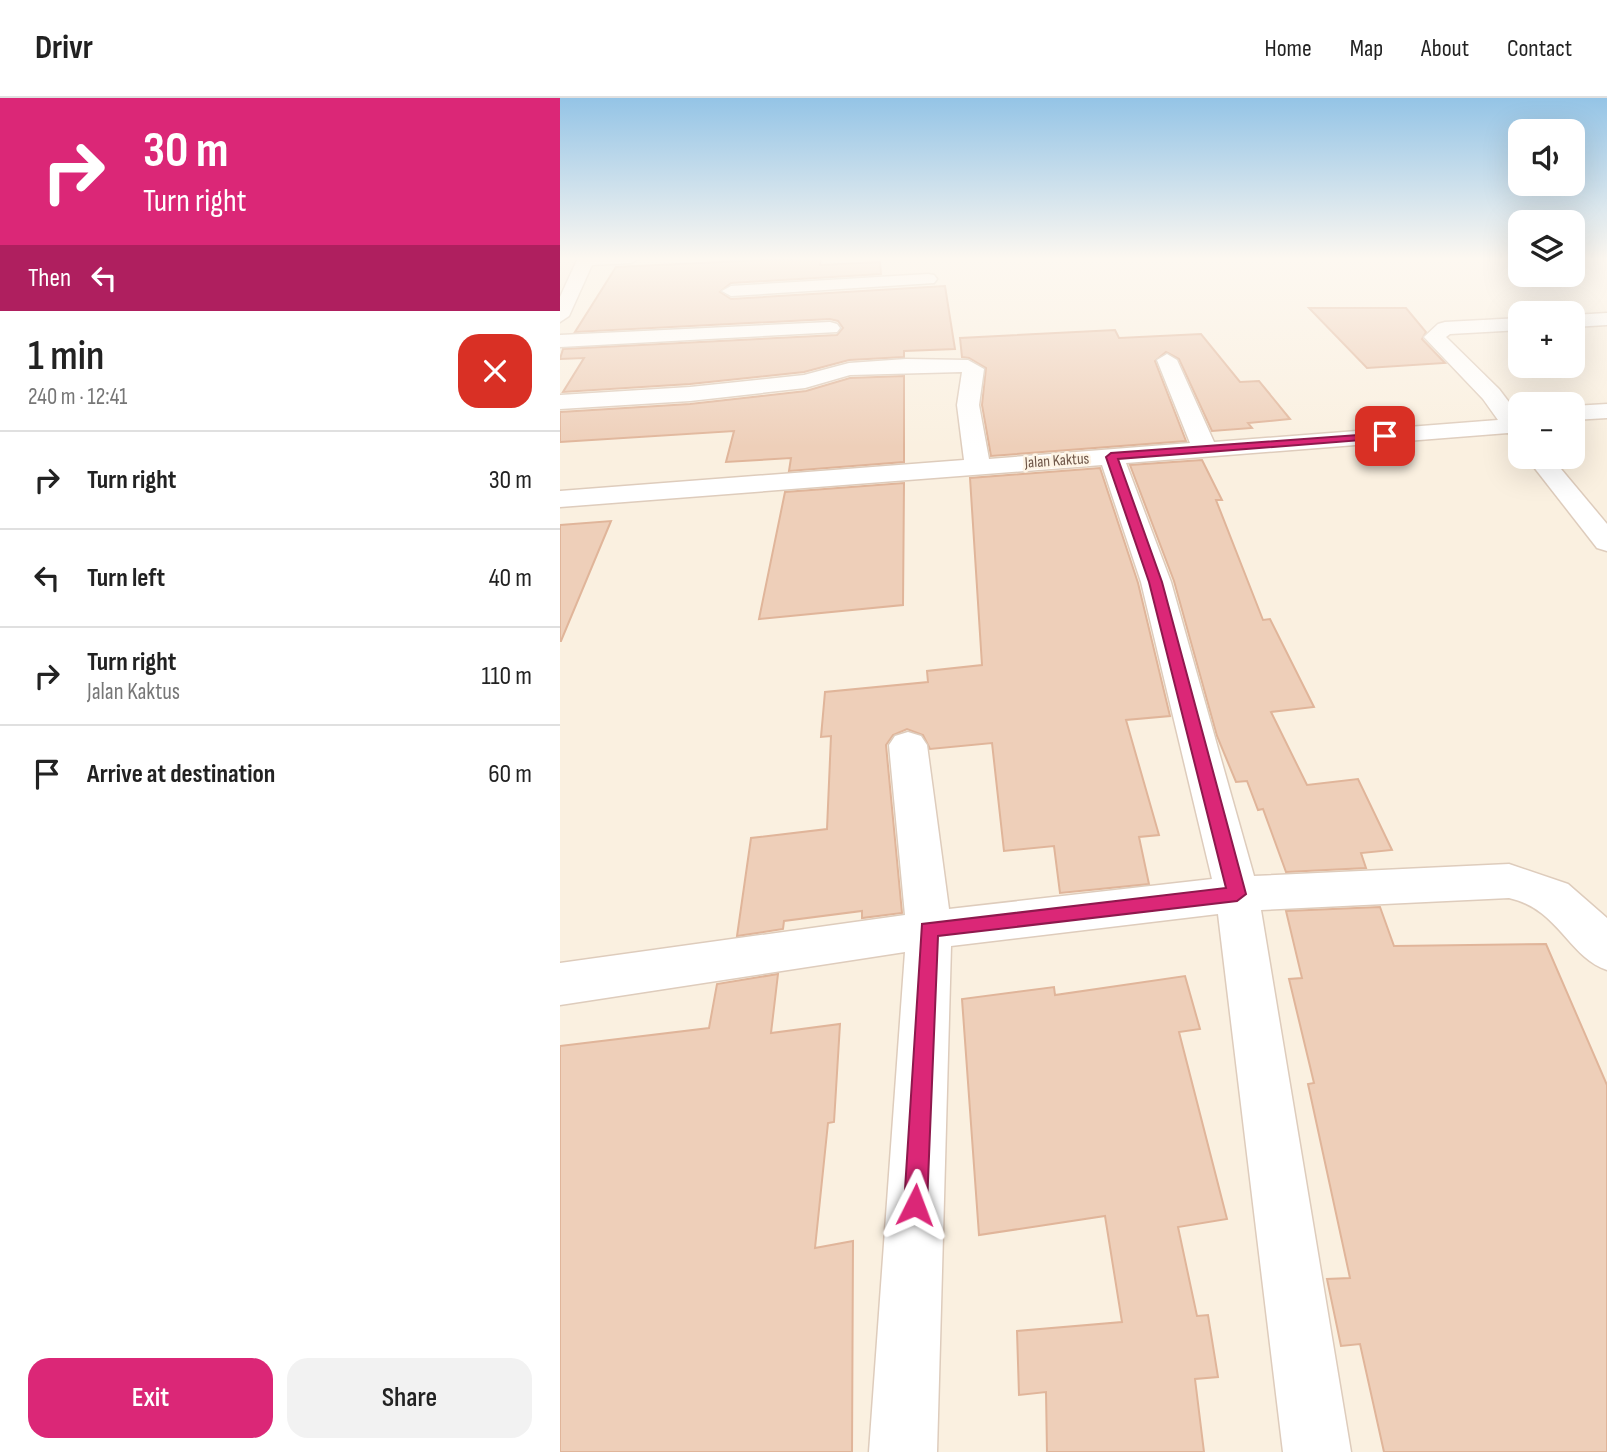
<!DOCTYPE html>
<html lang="en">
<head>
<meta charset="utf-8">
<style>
	:root { --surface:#fff; --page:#f2f2f2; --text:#222; --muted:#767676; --line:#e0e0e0; --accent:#db2777 }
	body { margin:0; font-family:"Sofia Sans Condensed",sans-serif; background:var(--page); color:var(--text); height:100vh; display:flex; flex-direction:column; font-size:26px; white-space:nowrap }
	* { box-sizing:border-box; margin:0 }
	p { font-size:23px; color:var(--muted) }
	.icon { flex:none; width:38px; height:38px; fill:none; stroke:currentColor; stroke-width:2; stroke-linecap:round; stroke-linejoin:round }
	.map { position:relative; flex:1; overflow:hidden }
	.panel { display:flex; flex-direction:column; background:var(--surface); width:560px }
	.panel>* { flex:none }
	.guide { background:#db2777; color:#fff; overflow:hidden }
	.tools { position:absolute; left:948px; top:21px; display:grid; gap:14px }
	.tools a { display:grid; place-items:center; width:77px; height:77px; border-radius:14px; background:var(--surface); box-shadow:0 7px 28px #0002; font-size:35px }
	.pin { position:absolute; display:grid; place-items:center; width:60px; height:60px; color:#fff; margin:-30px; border-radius:14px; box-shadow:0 4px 10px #0006 }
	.me { position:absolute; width:77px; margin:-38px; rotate:3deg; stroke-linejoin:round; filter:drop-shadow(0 0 5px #0008) }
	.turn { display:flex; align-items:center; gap:24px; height:147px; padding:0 28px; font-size:32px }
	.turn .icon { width:91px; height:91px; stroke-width:2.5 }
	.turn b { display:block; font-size:49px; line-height:60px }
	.then { display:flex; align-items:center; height:66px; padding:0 28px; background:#0003; gap:14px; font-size:26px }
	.round { display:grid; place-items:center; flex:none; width:74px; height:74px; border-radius:21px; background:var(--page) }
	.head { display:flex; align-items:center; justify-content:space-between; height:119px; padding:0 28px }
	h1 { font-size:42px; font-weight:600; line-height:52px }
	.button { display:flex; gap:14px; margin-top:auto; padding:14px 28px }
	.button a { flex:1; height:80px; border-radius:21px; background:var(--accent); color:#fff; font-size:28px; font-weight:600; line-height:80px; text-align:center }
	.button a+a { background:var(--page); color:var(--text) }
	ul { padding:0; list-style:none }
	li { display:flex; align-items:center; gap:21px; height:98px; padding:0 28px; border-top:2px solid var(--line) }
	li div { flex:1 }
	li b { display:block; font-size:26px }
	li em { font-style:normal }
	header { display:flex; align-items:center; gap:42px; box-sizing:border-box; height:98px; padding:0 35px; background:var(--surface); border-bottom:2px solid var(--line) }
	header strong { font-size:33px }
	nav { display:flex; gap:38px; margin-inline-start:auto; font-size:24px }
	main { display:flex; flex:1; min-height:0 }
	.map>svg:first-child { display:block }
	.building { fill:#eecfb9; stroke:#e0b59a; stroke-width:2 }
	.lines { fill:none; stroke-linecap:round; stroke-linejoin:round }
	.minor-casing { stroke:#deccbc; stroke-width:3 }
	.minor { fill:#fff; fill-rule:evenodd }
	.route { fill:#db2777; stroke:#8e194d; stroke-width:2 }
	.labels { text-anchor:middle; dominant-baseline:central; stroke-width:5; stroke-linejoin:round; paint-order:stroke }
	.far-street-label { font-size:16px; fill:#6f5749; stroke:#fef4e5 }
</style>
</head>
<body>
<header>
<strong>Drivr</strong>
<nav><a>Home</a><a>Map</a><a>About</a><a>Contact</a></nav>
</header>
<main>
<section class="panel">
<div class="guide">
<div class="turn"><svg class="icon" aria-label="right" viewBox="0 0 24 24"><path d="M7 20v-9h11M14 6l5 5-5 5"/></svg><div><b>30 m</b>Turn right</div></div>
<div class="then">Then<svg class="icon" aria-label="left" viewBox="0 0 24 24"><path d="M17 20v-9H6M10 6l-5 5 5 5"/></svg></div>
</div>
<div class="head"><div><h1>1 min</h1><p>240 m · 12:41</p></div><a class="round" style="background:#d93025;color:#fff"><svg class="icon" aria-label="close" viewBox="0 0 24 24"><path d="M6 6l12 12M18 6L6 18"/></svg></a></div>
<ul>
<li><svg class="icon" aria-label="right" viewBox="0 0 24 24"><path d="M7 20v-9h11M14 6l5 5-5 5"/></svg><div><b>Turn right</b></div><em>30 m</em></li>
<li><svg class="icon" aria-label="left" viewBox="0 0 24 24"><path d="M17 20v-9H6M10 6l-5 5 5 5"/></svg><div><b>Turn left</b></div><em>40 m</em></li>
<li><svg class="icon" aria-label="right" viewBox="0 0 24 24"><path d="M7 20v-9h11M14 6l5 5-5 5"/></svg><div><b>Turn right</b><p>Jalan Kaktus</p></div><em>110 m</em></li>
<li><svg class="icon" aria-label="arrive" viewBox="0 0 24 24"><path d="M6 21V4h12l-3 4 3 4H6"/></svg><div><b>Arrive at destination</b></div><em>60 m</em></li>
</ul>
<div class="button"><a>Exit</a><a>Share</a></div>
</section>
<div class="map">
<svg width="1047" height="1354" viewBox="0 0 1047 1354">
	<rect width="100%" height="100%" fill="#faf0e0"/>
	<!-- building -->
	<g class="building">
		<polygon points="246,160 261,160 260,167 320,164 321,176 171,185 160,194 171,201 385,188 395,251 344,253 344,259 289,262 244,274 130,286 3,294 24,260 0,261 3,251 277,237 283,230 278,223 270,221 15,234 56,169"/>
		<polygon points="749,210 846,210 866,234 862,241 885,265 807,270"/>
		<polygon points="555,232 559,240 641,236 680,284 699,283 730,321 688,325 692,330 652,333 619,261 606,254 595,263 626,343 431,358 422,307 426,270 409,260 402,259 400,240"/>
		<polygon points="344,278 344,364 229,373 231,360 166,364 174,333 0,344 0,314 130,306 246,293 290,280"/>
		<polygon points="642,362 662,402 656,402 703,522 710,521 754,609 711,614 747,687 798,681 832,752 801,755 806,770 726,774 703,711 698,712 687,683 676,684 657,638 614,483 570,367"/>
		<polygon points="540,370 578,485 610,618 566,622 599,737 579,739 589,786 500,795 494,748 444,753 432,645 370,651 363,637 347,631 333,637 326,647 342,815 302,820 302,813 224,823 223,831 177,838 191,740 267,731 271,638 261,639 265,594 368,584 367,573 422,567 410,380"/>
		<polygon points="344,385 343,507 199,521 225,394"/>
		<polygon points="51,423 1,543 0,543 0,427"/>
		<polygon points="820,809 834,848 986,846 1047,987 1047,1354 824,1354 800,1246 781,1248 767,1181 790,1180 748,986 754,985 729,881 742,880 726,813"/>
		<polygon points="218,876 211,935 280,926 274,1024 268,1025 255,1150 293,1143 292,1354 0,1354 0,948 149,930 157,886"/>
		<polygon points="625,878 640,931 619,934 667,1121 618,1129 637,1218 648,1217 658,1279 635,1281 644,1354 487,1354 486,1294 459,1297 457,1233 562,1224 545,1118 419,1137 402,901 494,889 495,897"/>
	</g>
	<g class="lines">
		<defs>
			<g id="minor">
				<polygon points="18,160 79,160 71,165 32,167 9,218 0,224 0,199"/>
				<polygon points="368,176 374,177 377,181 374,185 171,198 162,193 171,188"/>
				<polygon points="1047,215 1047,227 1013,229 1013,217"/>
				<path d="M961,220V232L890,236L886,239L939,291L961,320V344L953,342L948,335L566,365L611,484L694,778L949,766L1008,786L1047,820V872C1008,859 999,811 949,800L701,812L791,1354H723L658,816L391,848L377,1354H309L345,854L0,907V865L345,817L329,647L335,638L348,634L361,638L367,647L389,811L652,781L581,484L542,367L0,409V393L404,362L397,307L402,274L290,277L245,290L130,303L0,311V297L130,289L244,277L289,265L346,261L408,262L424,271L419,307L429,361L630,345L597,262L607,256L617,262L654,344L938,322L923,301L864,239L878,226L885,224Z"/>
				<polygon points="270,224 277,226 280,230 277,234 0,249 0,237"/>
				<polygon points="1047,306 1047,320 1013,322 1013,308"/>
				<polygon points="966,359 991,359 1047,426 1047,453 1037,450"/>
			</g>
		</defs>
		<!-- minor casing -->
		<use href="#minor" class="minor-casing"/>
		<!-- minor -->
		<use href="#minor" class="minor"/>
	</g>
	<!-- sky -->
	<linearGradient id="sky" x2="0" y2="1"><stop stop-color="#94c4e6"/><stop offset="0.46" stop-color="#fdf8f1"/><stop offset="1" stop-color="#fdf8f1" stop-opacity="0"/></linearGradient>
	<rect width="1047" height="349" fill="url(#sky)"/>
	<!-- route -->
	<polygon class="route" points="825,335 828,340 558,361 602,484 686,796 677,803 378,838 367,1107 364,1115 355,1118 347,1115 344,1107 362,826 666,790 589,484 546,359 551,355"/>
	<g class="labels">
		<!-- far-street labels -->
		<g class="far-street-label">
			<text transform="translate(497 363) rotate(-4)">Jalan Kaktus</text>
		</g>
	</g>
</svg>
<div class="tools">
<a><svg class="icon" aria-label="sound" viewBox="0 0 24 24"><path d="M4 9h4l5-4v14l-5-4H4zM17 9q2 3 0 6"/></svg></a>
<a><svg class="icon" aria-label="layers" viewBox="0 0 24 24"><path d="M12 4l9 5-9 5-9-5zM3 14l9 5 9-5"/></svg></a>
<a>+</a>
<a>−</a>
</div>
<div class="pin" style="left:825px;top:338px;background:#d93025"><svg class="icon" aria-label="arrive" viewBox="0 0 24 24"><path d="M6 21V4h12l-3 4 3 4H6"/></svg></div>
<svg class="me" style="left:355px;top:1107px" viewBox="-20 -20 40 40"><path d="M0-17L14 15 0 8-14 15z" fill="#db2777" stroke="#fff" stroke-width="4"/></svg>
</div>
</main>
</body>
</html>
